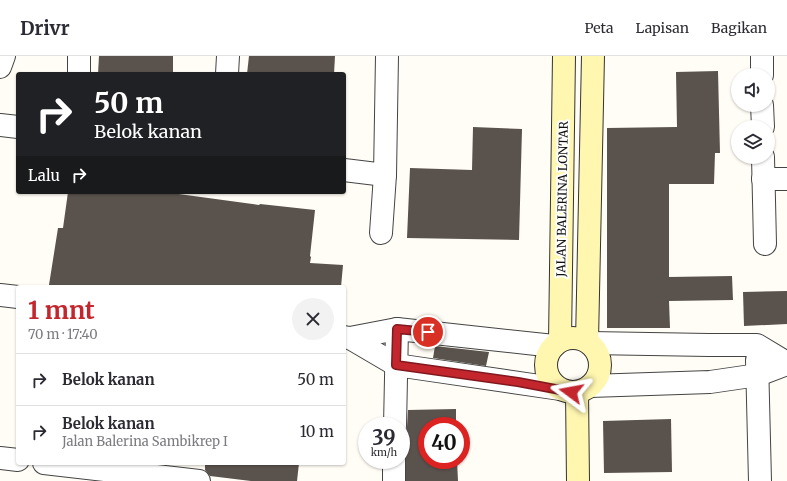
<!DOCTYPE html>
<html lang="id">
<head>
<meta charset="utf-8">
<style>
	:root { --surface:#fff; --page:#f2f2f3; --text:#2b2b33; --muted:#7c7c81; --line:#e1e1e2; --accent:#c4262e }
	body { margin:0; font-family:Merriweather,serif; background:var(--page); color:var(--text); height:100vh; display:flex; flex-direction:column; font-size:15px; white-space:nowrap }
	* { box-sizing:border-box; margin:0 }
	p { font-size:13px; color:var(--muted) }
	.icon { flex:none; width:22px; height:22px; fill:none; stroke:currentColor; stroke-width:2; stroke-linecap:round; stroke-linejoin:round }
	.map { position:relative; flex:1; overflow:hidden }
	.side { position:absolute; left:16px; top:229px; width:330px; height:180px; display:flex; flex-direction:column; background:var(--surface); border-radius:4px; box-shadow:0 1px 3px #0004 }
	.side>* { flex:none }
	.guide { position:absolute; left:16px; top:16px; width:330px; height:122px; border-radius:4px; box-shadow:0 1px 3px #0004; background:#202124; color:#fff; overflow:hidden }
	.fabs { position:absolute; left:731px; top:12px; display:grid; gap:8px }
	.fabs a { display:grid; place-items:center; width:44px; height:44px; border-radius:50%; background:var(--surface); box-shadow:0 1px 3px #0004; font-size:20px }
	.speed { position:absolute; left:358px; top:361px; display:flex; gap:8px; font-size:20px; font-weight:700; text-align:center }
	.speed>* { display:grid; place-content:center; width:52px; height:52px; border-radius:50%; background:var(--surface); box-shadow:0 1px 3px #0004; line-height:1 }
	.speed small { font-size:10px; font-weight:400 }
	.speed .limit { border:6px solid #d22; background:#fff; color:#111 }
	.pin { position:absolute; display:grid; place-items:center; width:34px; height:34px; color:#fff; margin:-17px; border:2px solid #fff; border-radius:50%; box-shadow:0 1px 4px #0007 }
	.me { position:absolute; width:44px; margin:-22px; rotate:283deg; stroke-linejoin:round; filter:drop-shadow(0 0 3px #0008) }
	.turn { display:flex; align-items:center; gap:14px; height:84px; padding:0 12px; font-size:18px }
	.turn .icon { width:52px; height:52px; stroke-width:2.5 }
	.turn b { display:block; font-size:28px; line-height:34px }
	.then { display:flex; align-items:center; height:38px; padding:0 12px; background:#0003; gap:8px; font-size:15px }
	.round { display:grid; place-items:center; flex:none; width:42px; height:42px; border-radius:21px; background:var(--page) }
	.summary { display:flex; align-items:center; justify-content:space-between; height:68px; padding:0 12px }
	h1 { font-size:24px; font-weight:700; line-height:30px; color:var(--accent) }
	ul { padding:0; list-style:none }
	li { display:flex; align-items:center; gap:12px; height:52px; padding:0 12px; border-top:1px solid var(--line) }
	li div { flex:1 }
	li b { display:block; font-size:15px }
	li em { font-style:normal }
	header { display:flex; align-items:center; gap:24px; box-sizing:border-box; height:56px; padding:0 20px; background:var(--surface); border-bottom:1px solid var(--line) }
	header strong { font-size:19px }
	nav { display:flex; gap:22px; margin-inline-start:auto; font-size:14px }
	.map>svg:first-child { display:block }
	.building { fill:#5a524d }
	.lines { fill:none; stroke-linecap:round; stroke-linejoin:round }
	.street-casing { stroke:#444; stroke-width:24 }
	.secondary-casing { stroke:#333; stroke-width:24 }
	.street { stroke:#fff; stroke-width:22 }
	.secondary { stroke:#fff6b0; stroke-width:22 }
	.route-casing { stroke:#7f191e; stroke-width:10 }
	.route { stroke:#c4262e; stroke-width:7 }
	.labels { text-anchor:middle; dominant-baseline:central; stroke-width:4; stroke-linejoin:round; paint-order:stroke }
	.street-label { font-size:12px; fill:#111; stroke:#fff }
</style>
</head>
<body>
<header>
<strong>Drivr</strong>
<nav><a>Peta</a><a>Lapisan</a><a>Bagikan</a></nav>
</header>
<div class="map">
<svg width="787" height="425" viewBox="0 0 787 425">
	<rect width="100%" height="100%" fill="#fffdf5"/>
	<!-- building -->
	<g class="building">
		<polygon points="99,0 173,0 173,18 98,18"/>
		<polygon points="249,0 335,0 334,18 247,18"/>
		<polygon points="718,15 720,97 715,97 714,128 669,128 669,221 732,220 733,244 669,245 670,272 607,272 607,72 677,71 676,16"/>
		<polygon points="473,71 522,73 519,184 407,182 410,112 472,114"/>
		<polygon points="68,136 164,136 259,149 260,148 315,154 310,200 311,201 310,207 343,209 341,231 63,231 49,229 58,172 63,172"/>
		<polygon points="787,235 787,268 744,270 743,236"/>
		<polygon points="435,290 489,296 486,310 433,302"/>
		<polygon points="456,353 456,370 427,370 427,404 457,404 458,425 406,425 406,404 405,398 402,395 402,380 406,376 407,371 408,354"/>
		<polygon points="671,363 672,416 604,417 603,365"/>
		<polygon points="205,407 299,407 297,425 251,425 210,420 205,414"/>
	</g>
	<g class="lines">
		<defs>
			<g id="street">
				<polyline points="762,0 762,19"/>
				<polyline points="0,11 4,0"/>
				<polyline points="79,18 79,0"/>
				<polyline points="227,18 228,0"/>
				<polyline points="762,49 763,71"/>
				<polyline points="0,69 18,71"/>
				<polyline points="763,101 765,188"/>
				<polyline points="344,114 385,119"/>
				<polyline points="763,123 787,123"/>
				<polyline points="381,177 385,119 387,0"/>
				<polyline points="0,239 18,241"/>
				<polyline points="344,281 350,282 397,273 554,290"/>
				<polyline points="350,282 396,309 560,333"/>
				<polyline points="590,287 709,289 757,289 787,307"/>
				<polyline points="757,304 760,425"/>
				<polyline points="590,330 710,326 758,319 787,308"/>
				<polyline points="395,370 397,273"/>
				<polyline points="0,402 18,404"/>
				<polyline points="44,407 199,425"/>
				<polyline points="394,425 394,404"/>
			</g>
			<g id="secondary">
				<circle cx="573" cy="309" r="27"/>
				<polyline points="560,285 564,0"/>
				<polyline points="587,285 593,0"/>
				<polyline points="577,336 578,425"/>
			</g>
		</defs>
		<!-- street casing -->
		<use href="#street" class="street-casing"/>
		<!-- secondary casing -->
		<use href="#secondary" class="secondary-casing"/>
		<!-- street -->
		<use href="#street" class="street"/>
		<!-- secondary -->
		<use href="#secondary" class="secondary"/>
	</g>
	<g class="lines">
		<defs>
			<polyline id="route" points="428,276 397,273 396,309 518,326 571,336"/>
		</defs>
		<!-- route casing -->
		<use href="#route" class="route-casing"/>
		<!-- route -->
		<use href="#route" class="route"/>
	</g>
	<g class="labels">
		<!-- street labels -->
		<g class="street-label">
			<text transform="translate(562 143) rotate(-89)">JALAN BALERINA LONTAR</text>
		</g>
	</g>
</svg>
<div class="fabs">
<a><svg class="icon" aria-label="sound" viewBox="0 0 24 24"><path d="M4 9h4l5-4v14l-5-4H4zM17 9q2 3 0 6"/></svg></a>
<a><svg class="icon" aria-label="layers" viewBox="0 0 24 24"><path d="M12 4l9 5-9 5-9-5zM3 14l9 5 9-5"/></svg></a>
</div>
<div class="speed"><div>39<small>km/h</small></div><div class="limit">40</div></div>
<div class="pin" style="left:428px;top:276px;background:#d93025"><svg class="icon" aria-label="arrive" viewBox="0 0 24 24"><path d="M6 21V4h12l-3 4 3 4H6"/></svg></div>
<svg class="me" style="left:571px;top:336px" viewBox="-20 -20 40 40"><path d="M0-17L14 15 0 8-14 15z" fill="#c4262e" stroke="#fff" stroke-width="4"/></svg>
<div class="guide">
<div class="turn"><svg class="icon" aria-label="right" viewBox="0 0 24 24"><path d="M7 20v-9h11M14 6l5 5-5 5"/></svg><div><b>50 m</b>Belok kanan</div></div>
<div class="then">Lalu<svg class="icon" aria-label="right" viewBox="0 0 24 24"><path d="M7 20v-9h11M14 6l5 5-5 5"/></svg></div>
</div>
<section class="side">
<div class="summary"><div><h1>1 mnt</h1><p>70 m · 17:40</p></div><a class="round"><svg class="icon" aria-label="close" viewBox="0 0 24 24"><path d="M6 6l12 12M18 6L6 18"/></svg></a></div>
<ul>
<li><svg class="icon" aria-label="right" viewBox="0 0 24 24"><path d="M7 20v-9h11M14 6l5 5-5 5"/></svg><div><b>Belok kanan</b></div><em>50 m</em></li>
<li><svg class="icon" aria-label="right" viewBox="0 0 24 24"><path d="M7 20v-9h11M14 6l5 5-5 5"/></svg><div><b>Belok kanan</b><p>Jalan Balerina Sambikrep I</p></div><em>10 m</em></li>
</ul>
</section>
</div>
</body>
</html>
